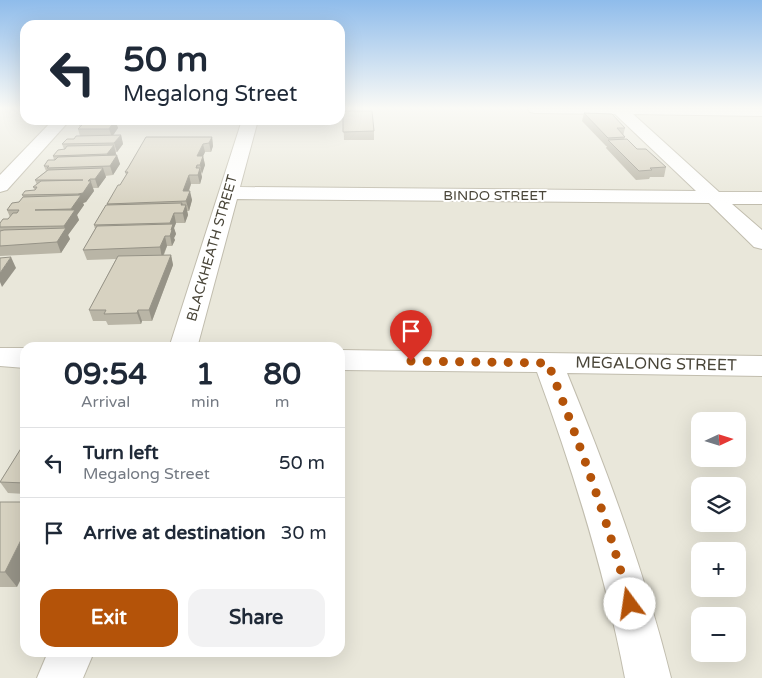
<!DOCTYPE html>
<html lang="en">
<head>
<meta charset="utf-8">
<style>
	:root { --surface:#fff; --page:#f2f2f3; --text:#1f2937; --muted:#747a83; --line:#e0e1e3; --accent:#b45309 }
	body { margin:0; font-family:"Varela Round",sans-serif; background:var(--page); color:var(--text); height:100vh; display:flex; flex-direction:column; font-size:19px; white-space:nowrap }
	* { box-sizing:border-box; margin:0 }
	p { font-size:16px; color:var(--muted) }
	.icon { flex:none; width:28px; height:28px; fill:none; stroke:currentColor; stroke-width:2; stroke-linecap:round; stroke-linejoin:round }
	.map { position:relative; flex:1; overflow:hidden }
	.sheet { position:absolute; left:20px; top:342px; width:325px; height:315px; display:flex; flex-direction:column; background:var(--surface); border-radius:15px; box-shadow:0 5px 20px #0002 }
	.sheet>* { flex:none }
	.hud { position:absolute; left:20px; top:20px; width:325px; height:105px; border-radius:15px; box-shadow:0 5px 20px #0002; background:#fff; color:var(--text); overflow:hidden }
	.needle { width:32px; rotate:86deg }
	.tools { position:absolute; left:691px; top:412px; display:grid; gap:10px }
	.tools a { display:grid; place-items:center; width:55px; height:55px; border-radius:10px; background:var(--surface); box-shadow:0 5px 20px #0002; font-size:25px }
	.pin { position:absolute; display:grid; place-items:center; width:42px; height:42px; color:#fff; margin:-51px -21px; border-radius:50% 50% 50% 0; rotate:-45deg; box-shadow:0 0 5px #0007 }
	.pin .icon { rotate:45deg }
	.me { position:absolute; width:55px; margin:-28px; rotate:346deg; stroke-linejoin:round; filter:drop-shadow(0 0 4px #0008) }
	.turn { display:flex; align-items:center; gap:18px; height:105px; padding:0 20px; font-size:22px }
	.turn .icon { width:65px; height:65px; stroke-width:2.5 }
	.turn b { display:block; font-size:35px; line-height:42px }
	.eta { display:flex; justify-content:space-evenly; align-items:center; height:85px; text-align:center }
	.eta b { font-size:30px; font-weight:800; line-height:35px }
	.button { display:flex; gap:10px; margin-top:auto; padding:10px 20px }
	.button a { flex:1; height:58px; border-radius:15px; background:var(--accent); color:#fff; font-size:20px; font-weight:800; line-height:58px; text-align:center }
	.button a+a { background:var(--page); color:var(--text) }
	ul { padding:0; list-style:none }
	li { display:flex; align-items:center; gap:15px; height:70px; padding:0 20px; border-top:1px solid var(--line) }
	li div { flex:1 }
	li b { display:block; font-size:19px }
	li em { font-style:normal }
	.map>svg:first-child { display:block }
	.residential { fill:#e9e7da; fill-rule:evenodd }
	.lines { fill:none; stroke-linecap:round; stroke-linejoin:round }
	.minor-casing { stroke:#c1bdae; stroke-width:2 }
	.minor { fill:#fff; fill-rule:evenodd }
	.wall { fill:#b9b5a6 }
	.shaded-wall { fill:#969387 }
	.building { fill:#d7d2c1; stroke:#969387 }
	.route { stroke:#b45309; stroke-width:9; stroke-dasharray:0 16.2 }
	.labels { text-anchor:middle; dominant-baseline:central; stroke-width:4; stroke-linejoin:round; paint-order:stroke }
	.far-street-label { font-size:14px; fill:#4a4639; stroke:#fff }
	.street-label { font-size:16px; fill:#4a4639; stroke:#fff }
</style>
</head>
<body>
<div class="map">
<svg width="762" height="678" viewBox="0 0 762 678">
	<rect width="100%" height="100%" fill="#f5f4ec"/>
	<!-- residential -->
	<path class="residential" d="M0,109H25V120H340V109H762V678H0ZM25,348H340V652H25ZM700,421H738V459H700ZM700,486H738V524H700ZM700,551H738V589H700ZM700,616H738V654H700Z"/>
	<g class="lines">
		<defs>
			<g id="minor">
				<polygon points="528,109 762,109 762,116 633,114 719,192 762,192 762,204 732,204 762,230 762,249 754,247 709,203 237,199 197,348 169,348 242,120 258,120 240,187 696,191 615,114 535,113 530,112"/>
				<polygon points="53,120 70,120 7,190 0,192 0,175"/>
				<polygon points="0,348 25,348 25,368 0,366"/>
				<path d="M340,350L762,356V376L567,373C608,473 645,573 671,678H625C605,573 574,473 537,372L340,370Z"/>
				<polygon points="48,652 94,652 83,678 37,678"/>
			</g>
		</defs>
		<!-- minor casing -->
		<use href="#minor" class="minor-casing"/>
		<!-- minor -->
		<use href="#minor" class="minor"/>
	</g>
	<!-- wall -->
	<g class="wall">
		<polygon points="343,111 374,131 374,140 344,140"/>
		<polygon points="584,113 625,128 623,136 625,137 624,139 637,149 666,167 664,177 650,177 649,179 636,180 606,148 607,146 606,146 582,121"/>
		<polygon points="115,120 118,128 113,135 121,135 123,144 117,152 116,152 116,155 120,164 113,175 105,176 106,177 98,188 93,188 94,191 86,202 83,203 84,205 77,215 79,220 68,235 70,239 61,253 0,256 0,223 8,219 10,217 7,210 19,202 23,197 22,195 35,190 33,187 37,185 35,180 46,171 44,166 54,160 53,156 64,149 62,144 80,136 78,129 80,128 78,122"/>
		<polygon points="212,137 213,146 211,152 205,152 203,156 205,165 201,174 202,177 200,184 191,184 189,191 192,200 189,211 187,211 188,215 185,223 176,223 174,228 176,234 174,238 175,240 172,246 167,246 164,255 171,255 173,265 152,321 142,321 141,324 108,325 106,321 93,321 89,310 116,259 87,260 83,250 95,229 94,225 107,205 107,204 120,185 126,175 125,172"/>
		<polygon points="25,442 25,494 8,493 0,482"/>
		<polygon points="0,502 17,587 0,587"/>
	</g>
	<!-- shaded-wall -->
	<g class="shaded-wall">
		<polygon points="115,120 118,128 112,137 109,129"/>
		<polygon points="121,135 123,144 117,152 114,143"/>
		<polygon points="212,137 213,146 211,152 209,143"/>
		<polygon points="203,144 205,152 199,165 197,156"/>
		<polygon points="114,145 116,154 110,163 107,154"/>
		<polygon points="117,155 120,164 113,175 110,166"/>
		<polygon points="203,156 205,165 202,174 200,165"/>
		<polygon points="197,165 198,172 200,168 202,177 200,184 196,168"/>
		<polygon points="103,168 106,177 98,188 95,179"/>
		<polygon points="189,175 191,184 185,201 183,191"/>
		<polygon points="90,179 94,191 86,202 83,203 84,205 77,215 79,220 68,235 70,239 61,253 57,242 65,229 64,226 73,213 71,209 79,197 78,194"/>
		<polygon points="190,191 192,200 189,211 186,201"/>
		<polygon points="182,203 184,210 186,205 188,215 185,223 181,205"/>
		<polygon points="174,213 176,223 174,228 176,234 174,238 175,240 172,246 170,236 171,229 170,223"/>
		<polygon points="165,236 167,246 162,258 160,247"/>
		<polygon points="171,255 173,265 152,321 149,310"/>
		<polygon points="11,257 16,268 2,287 0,282 0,273"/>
		<polygon points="138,310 142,321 141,324 137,313"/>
		<polygon points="25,532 25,571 17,587 5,572"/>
	</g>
	<!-- building -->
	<g class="building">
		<polygon points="343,111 372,111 374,131 343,132"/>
		<polygon points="584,113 612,114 625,128 617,128 625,137 608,138"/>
		<polygon points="80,120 115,120 109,129 78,129 85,122 78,122"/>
		<polygon points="121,135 114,143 62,144 67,139 74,139 76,136"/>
		<polygon points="146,137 212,137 209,143 203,144 197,156 203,156 200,165 197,165 196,168 200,168 198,175 189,175 183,191 190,191 186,201 107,204 118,185 120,185 128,172 125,172 128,168"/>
		<polygon points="627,139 637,149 646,149 666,167 650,168 652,170 639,171 608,140"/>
		<polygon points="114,145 107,154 53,156 58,150 65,149 67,146"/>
		<polygon points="117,155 110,166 47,168 49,166 44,166 48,160 55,160 58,157"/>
		<polygon points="103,168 95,179 90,179 88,181 91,181 83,193 78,194 22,195 25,191 35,190 37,187 33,187 41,181 83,180 35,180 48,170"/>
		<polygon points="81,195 71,209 35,210 75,210 64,226 0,227 0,223 3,219 8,219 13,213 17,213 19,210 7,210 12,203 19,202 23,197"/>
		<polygon points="182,203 181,205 186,205 183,213 174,213 170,223 94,225 106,205"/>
		<polygon points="173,224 171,230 172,230 170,236 165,236 160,247 83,250 97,226"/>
		<polygon points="66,228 57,242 0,246 0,231 4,230"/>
		<polygon points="171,255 149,310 138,310 137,313 104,314 106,310 89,310 118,256"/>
		<polygon points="11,257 0,273 0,258"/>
		<polygon points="25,442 25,483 0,482"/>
		<polygon points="0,502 25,502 25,532 5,572 0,572"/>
	</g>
	<!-- sky -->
	<linearGradient id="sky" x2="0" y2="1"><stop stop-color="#8fbceb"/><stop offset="0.53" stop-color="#fafaf6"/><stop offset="1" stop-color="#fafaf6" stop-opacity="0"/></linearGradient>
	<rect width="762" height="204" fill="url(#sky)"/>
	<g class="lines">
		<!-- route -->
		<path class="route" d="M411,361L548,363C579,442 608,521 630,604"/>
	</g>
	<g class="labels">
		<!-- far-street labels -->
		<g class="far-street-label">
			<text x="495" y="195">BINDO STREET</text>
			<text transform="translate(212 248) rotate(-74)">BLACKHEATH STREET</text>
		</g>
		<!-- street labels -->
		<g class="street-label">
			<text transform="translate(656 364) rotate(1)">MEGALONG STREET</text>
		</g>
	</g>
</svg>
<div class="tools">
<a><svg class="needle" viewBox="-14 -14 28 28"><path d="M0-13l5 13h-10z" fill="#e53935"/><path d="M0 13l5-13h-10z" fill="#747a83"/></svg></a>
<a><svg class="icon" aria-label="layers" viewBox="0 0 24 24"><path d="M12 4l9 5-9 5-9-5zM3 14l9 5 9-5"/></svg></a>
<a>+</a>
<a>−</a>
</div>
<div class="pin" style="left:411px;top:361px;background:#d93025"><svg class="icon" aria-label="arrive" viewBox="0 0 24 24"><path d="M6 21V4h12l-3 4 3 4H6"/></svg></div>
<svg class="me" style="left:630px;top:604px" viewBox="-20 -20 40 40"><circle r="19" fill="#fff"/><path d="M0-13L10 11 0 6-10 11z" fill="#b45309"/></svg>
<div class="hud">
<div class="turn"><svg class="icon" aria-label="left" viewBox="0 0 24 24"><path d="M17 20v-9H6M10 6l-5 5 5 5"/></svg><div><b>50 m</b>Megalong Street</div></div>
</div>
<section class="sheet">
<div class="eta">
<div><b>09:54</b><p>Arrival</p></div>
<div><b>1</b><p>min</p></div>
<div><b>80</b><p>m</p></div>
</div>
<ul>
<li><svg class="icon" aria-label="left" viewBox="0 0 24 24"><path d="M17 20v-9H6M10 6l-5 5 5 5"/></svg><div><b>Turn left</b><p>Megalong Street</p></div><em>50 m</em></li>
<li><svg class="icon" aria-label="arrive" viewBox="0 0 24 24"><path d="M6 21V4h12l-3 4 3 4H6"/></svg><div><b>Arrive at destination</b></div><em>30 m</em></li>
</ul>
<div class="button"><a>Exit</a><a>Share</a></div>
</section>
</div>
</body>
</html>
